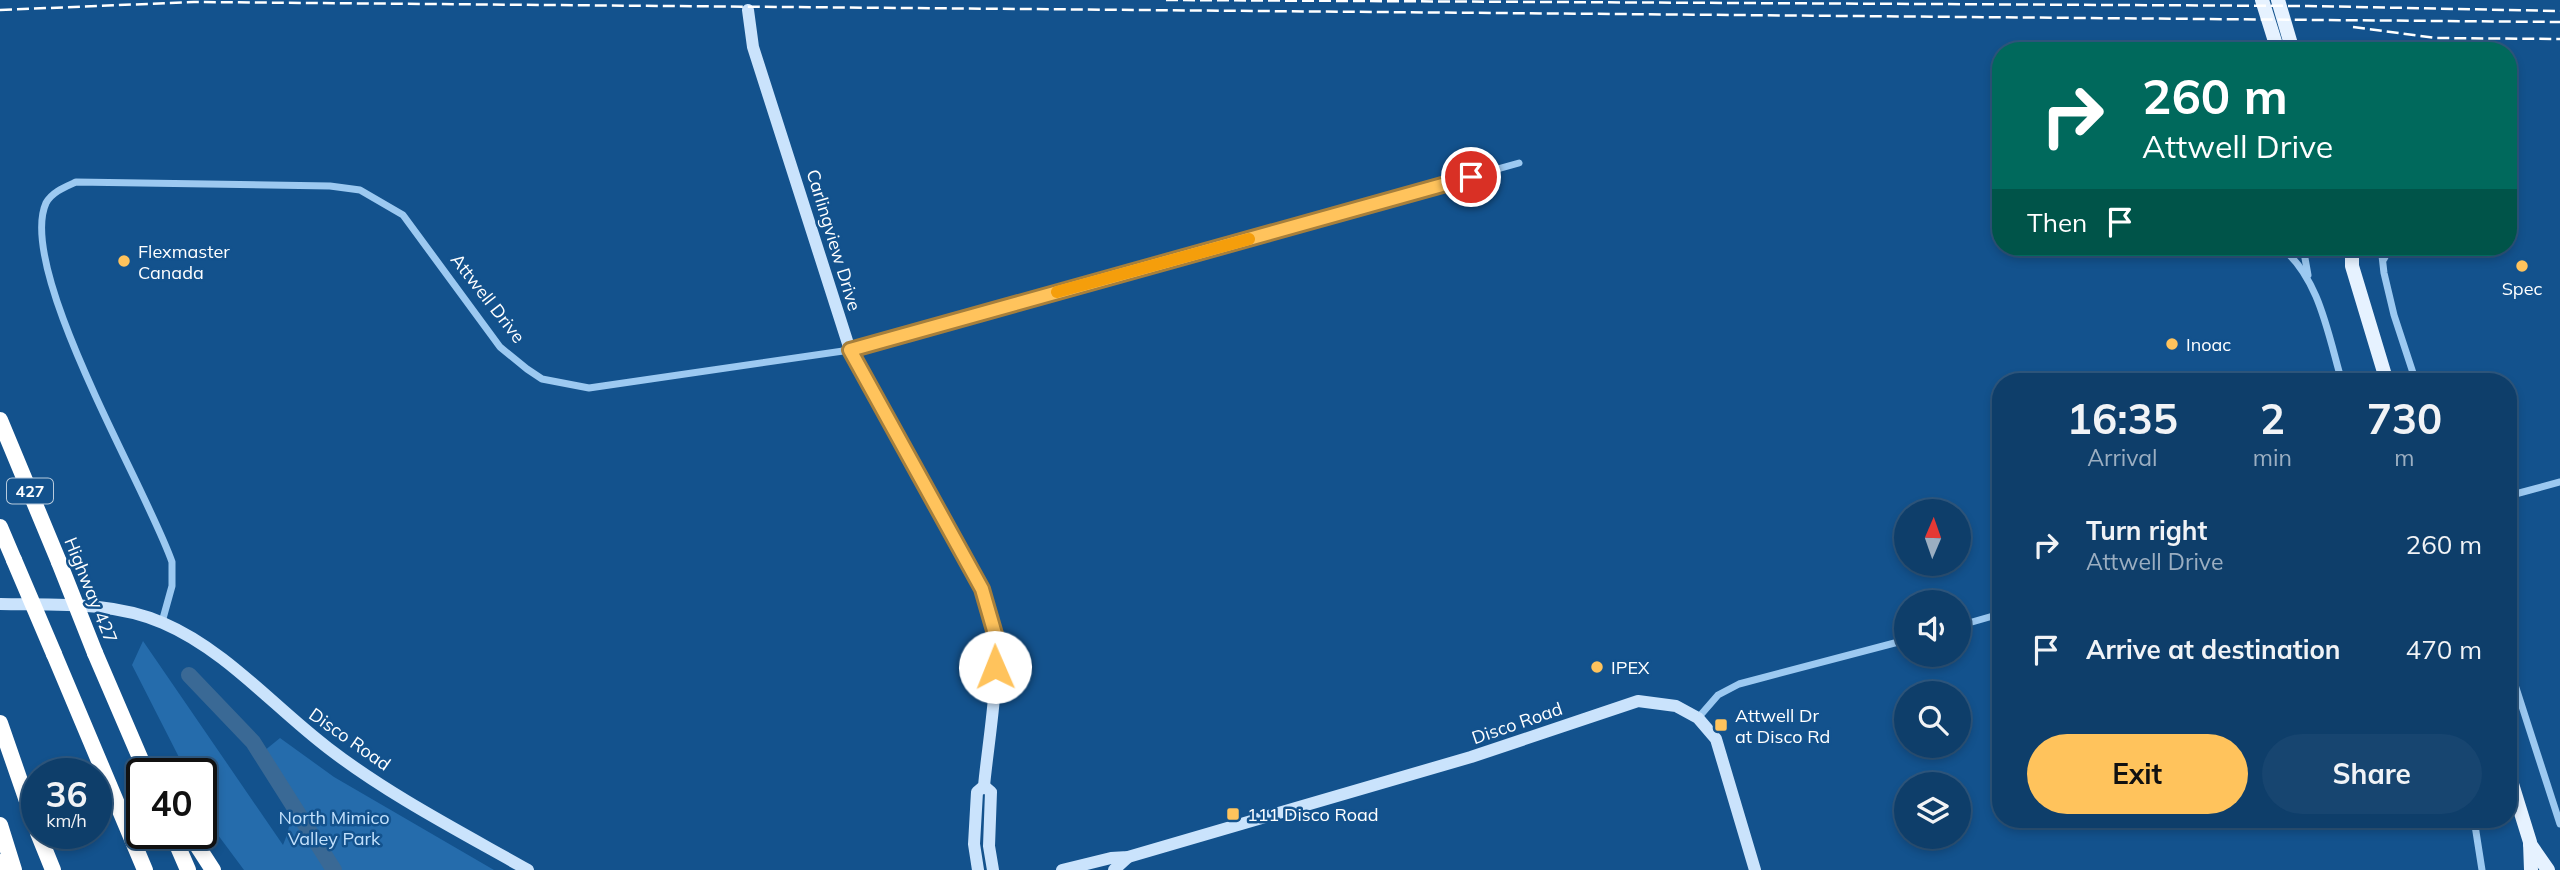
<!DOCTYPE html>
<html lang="en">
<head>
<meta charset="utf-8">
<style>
	:root { --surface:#0e3e6a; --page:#174570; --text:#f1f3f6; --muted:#9baec1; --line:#2e577e; --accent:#ffc35c }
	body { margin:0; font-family:Mulish,sans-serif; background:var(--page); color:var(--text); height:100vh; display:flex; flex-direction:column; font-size:26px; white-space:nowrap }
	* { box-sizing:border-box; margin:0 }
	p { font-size:23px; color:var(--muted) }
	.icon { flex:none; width:38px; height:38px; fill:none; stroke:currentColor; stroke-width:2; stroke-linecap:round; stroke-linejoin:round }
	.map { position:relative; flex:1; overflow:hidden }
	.details { position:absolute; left:1992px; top:373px; width:525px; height:455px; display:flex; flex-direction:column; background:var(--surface); border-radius:28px; box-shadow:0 4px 10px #0003,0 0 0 2px var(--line) }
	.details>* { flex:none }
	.top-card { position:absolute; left:1992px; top:42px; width:525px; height:214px; border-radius:28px; box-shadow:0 4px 10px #0003,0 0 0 2px var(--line); background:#00695c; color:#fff; overflow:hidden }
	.needle { width:46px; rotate:2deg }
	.tools { position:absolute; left:1894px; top:499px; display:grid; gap:14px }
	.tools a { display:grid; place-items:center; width:77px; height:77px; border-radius:50%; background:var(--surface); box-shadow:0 4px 10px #0003,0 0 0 2px var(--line); font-size:35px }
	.speed { position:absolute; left:21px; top:758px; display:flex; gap:14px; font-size:35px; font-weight:700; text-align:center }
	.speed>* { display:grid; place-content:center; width:91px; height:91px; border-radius:50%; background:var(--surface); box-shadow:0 4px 10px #0003,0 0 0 2px var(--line); line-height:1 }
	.speed small { font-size:18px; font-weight:400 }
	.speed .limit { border:4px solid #111; border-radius:10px; background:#fff; color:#111 }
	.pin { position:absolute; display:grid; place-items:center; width:60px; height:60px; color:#fff; margin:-30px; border:4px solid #fff; border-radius:50%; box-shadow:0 2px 7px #0007 }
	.me { position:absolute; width:77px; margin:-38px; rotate:359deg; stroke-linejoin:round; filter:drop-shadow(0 0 5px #0008) }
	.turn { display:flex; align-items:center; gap:24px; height:147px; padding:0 35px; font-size:32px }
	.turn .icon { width:91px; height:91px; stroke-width:2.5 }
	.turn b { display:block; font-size:49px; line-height:60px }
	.then { display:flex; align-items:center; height:66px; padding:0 35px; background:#0003; gap:14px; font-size:26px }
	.eta { display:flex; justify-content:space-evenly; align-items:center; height:119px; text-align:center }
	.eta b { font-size:42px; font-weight:700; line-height:49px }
	.button { display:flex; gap:14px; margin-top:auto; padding:14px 35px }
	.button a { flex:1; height:80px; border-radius:42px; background:var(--accent); color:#111; font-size:28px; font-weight:700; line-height:80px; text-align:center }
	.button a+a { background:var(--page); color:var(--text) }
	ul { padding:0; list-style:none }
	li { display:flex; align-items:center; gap:21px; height:105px; padding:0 35px }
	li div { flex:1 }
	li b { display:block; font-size:26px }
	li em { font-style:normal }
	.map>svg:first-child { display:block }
	.green { fill:#256cac }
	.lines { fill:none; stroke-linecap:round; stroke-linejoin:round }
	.river { stroke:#3a6995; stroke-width:16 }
	.street { stroke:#9cc9f1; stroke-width:7 }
	.secondary { stroke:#cae3fc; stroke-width:12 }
	.primary { stroke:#e6f2ff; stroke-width:14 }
	.highway { stroke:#fff; stroke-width:16 }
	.rail { stroke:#fff; stroke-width:2.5; stroke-dasharray:12 5; stroke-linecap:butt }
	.highway-bridge { stroke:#fff; stroke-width:16 }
	.route-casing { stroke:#a67f3c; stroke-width:18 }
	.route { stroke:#ffc35c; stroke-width:12 }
	.slow { stroke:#f59e0b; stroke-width:12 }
	.poi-dot { fill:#ffc35c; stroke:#13528d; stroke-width:2.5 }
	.labels { text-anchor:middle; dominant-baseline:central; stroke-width:5; stroke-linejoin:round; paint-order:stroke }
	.shield { fill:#13528d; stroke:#b8cbdd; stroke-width:2 }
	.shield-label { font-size:16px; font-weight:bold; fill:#fff }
	.street-label { font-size:18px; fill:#fff; stroke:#13528d }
	.poi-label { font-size:18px; fill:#fff; stroke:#13528d; text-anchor:start }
	.park-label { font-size:18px; fill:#c3e1fc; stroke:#13528d }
</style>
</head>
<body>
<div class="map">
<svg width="2560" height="870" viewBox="0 0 2560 870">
	<rect width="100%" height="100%" fill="#13528d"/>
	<!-- green -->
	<path class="green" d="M143,641L283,845C300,806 286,785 264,751L280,738L334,777L494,870H244L215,831L201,803V774L187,773L132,665Z"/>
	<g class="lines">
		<!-- river -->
		<polyline class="river" points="189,675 253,742 334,870"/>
		<!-- street -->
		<g class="street">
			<path d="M2281,247C2320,279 2328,335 2342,382"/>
			<polyline points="2303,247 2308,275"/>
			<polyline points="2381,247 2384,273 2394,315 2416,382"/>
			<polyline points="2384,259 2390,247"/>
			<polyline points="2508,496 2560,482"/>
			<path d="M162,622L172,586V562C147,489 16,270 46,203C52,192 65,187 76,182L330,186L360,190L403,215L500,347L527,369L542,379L589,388L850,350L1519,163"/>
			<polyline points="1958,626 2000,614"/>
			<polyline points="2508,663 2560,824"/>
			<polyline points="1698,718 1718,695 1739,684 1906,640"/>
			<polyline points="2474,819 2482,870"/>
		</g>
		<!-- secondary -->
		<g class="secondary">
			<path d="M748,10L753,47L850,350L982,589C987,603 992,617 994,631C1001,671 988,743 984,786L977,792L974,844L978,870"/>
			<path d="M0,604C54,605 113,601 163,623C226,650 274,707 328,748C389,795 461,832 528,870"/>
			<polyline points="984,786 991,792 989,846 993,870"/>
			<polyline points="1062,870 1111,858 1128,857 1471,757 1638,701 1676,706 1698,718 1716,739 1755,870"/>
			<polyline points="1114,870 1128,857"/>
		</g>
		<!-- primary -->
		<g class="primary">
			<polyline points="2262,0 2278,51"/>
			<polyline points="2278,0 2293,51"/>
			<polyline points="2352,247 2352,266 2387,382"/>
			<polyline points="2508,771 2530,842 2531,870"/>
			<polyline points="2530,844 2548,870"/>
		</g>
		<!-- highway -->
		<g class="highway">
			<polyline points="0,420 59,562"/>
			<polyline points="0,527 14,560"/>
			<polyline points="95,653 147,774"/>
			<polyline points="54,654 145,870"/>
			<polyline points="0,723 37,830"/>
			<polyline points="0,825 14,870"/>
			<polyline points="38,833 53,870"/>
			<polyline points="172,833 188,870"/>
			<polyline points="189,833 213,870"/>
			<polyline points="0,862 2,870"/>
		</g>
		<!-- rail -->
		<g class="rail">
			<polyline points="1166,0 2308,6 2560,11"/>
			<polyline points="0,10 194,2 2560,22"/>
			<polyline points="2353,27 2436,38 2560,39"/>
		</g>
		<!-- highway-bridge -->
		<g class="highway-bridge">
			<polyline points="14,560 54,654"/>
			<polyline points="59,562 95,653"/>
		</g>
	</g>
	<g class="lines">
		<defs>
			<polyline id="route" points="995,667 995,634 982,589 850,350 1471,177"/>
		</defs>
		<!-- route casing -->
		<use href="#route" class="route-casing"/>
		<!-- route -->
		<use href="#route" class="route"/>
		<!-- slow -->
		<polyline class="slow" points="1057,292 1249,239"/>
	</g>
	<!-- markers -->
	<g class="poi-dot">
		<circle cx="124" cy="261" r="7"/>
		<circle cx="2522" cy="266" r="7"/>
		<circle cx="2172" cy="344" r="7"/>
		<circle cx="1597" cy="667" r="7"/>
		<rect x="1714" y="718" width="14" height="14" rx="3.5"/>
		<rect x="1226" y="807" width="14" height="14" rx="3.5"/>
	</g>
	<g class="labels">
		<!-- shield labels -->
		<rect class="shield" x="7" y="478.5" width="46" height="25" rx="5"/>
		<g class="shield-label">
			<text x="30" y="491">427</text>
		</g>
		<!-- street labels -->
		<g class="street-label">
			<text transform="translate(834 240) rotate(73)">Carlingview Drive</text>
			<text transform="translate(488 298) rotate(52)">Attwell Drive</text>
			<text transform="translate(91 590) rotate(68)">Highway 427</text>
			<text transform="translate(1517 723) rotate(-19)">Disco Road</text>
			<text transform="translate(350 739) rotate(35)">Disco Road</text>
		</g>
		<!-- poi labels -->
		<g class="poi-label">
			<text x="138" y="251">Flexmaster<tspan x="138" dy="21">Canada</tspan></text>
			<text x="2522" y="288" text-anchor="middle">Spec</text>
			<text x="2186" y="344">Inoac</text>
			<text x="1611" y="667">IPEX</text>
			<text x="1735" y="715">Attwell Dr<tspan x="1735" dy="21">at Disco Rd</tspan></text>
			<text x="1247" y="814">111 Disco Road</text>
		</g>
		<!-- park labels -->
		<g class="park-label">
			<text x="334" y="817">North Mimico<tspan x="334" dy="21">Valley Park</tspan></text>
		</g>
	</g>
</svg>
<div class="tools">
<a><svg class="needle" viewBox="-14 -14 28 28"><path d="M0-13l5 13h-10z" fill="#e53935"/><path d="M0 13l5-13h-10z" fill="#9baec1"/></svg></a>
<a><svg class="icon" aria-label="sound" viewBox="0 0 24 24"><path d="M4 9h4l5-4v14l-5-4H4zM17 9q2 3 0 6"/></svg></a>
<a><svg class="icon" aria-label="search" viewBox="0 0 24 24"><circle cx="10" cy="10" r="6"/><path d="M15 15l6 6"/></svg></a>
<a><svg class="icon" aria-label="layers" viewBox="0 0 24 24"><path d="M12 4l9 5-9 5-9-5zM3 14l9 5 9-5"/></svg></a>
</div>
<div class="speed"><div>36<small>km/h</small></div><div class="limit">40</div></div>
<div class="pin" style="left:1471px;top:177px;background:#d93025"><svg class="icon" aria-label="arrive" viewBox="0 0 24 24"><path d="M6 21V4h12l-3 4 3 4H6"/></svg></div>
<svg class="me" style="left:995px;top:667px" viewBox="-20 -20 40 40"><circle r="19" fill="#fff"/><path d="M0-13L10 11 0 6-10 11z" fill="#ffc35c"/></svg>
<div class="top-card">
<div class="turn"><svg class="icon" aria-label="right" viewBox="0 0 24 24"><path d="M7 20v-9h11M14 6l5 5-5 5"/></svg><div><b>260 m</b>Attwell Drive</div></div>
<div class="then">Then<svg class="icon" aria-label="arrive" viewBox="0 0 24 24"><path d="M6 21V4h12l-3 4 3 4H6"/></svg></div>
</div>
<section class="details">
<div class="eta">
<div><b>16:35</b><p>Arrival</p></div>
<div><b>2</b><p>min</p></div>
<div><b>730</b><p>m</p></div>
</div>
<ul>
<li><svg class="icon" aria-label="right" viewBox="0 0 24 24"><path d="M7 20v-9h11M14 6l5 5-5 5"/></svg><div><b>Turn right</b><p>Attwell Drive</p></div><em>260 m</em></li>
<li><svg class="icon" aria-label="arrive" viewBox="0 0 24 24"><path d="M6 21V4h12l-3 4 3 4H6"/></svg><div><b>Arrive at destination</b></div><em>470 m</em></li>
</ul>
<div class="button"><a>Exit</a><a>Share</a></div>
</section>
</div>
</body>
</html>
